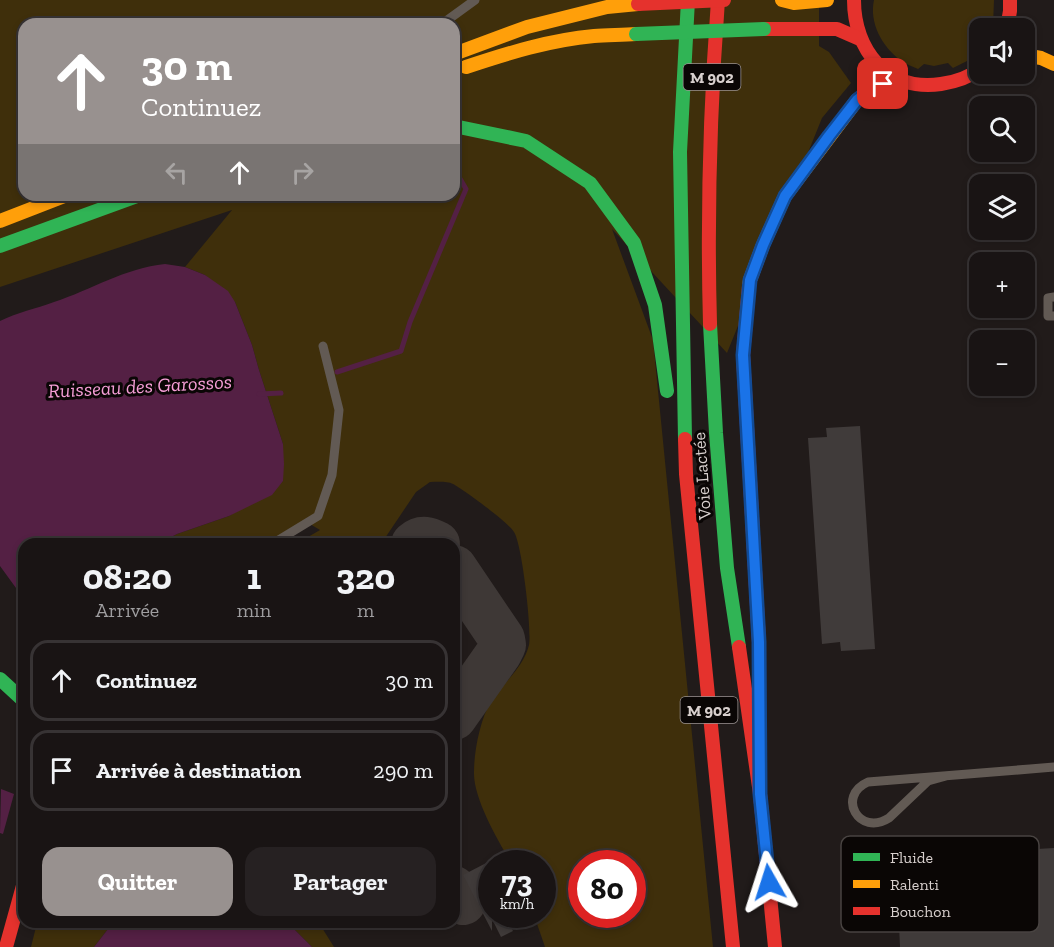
<!DOCTYPE html>
<html lang="fr">
<head>
<meta charset="utf-8">
<style>
	:root { --surface:#191414; --page:#262122; --text:#f1f3f6; --muted:#9f9ea0; --line:#373334; --accent:#98918f }
	body { margin:0; font-family:"Zilla Slab",serif; background:var(--page); color:var(--text); height:100vh; display:flex; flex-direction:column; font-size:22px; white-space:nowrap }
	* { box-sizing:border-box; margin:0 }
	p { font-size:20px; color:var(--muted) }
	.icon { flex:none; width:33px; height:33px; fill:none; stroke:currentColor; stroke-width:2; stroke-linecap:round; stroke-linejoin:round }
	.map { position:relative; flex:1; overflow:hidden }
	.panel { position:absolute; left:18px; top:538px; width:442px; height:390px; display:flex; flex-direction:column; background:var(--surface); border-radius:18px; box-shadow:0 3px 9px #0003,0 0 0 2px var(--line) }
	.panel>* { flex:none }
	.banner { position:absolute; left:18px; top:18px; width:442px; height:183px; border-radius:18px; box-shadow:0 3px 9px #0003,0 0 0 2px var(--line); background:#98918f; color:#fff; overflow:hidden }
	.fabs { position:absolute; left:969px; top:18px; display:grid; gap:12px }
	.fabs a { display:grid; place-items:center; width:66px; height:66px; border-radius:12px; background:var(--surface); box-shadow:0 3px 9px #0003,0 0 0 2px var(--line); font-size:30px }
	.speed { position:absolute; left:478px; top:850px; display:flex; gap:12px; font-size:30px; font-weight:700; text-align:center }
	.speed>* { display:grid; place-content:center; width:78px; height:78px; border-radius:50%; background:var(--surface); box-shadow:0 3px 9px #0003,0 0 0 2px var(--line); line-height:1 }
	.speed small { font-size:15px; font-weight:400 }
	.speed .limit { border:9px solid #d22; background:#fff; color:#111 }
	.pin { position:absolute; display:grid; place-items:center; width:51px; height:51px; color:#fff; margin:-26px; border-radius:12px; box-shadow:0 3px 9px #0006 }
	.me { position:absolute; width:66px; margin:-33px; rotate:354deg; stroke-linejoin:round; filter:drop-shadow(0 0 4px #0008) }
	.turn { display:flex; align-items:center; gap:21px; height:126px; padding:0 24px; font-size:27px }
	.turn .icon { width:78px; height:78px; stroke-width:2.5 }
	.turn b { display:block; font-size:42px; line-height:51px }
	.lanes { display:flex; align-items:center; height:57px; padding:0 24px; background:#0003; justify-content:center; gap:30px; direction:ltr }
	.lanes .off { opacity:.35 }
	.eta { display:flex; justify-content:space-evenly; align-items:center; height:102px; text-align:center }
	.eta b { font-size:36px; font-weight:700; line-height:42px }
	.cta { display:flex; gap:12px; margin-top:auto; padding:12px 24px }
	.cta a { flex:1; height:69px; border-radius:18px; background:var(--accent); color:#fff; font-size:24px; font-weight:700; line-height:69px; text-align:center }
	.cta a+a { background:var(--page); color:var(--text) }
	ul { padding:0; list-style:none }
	li { display:flex; align-items:center; gap:18px; height:81px; margin:0 12px 9px; padding:0 12px; border:3px solid var(--line); border-radius:18px }
	li div { flex:1 }
	li b { display:block; font-size:22px }
	li em { font-style:normal }
	.map>svg:first-child { display:block }
	.green { fill:#3f2f0b; fill-rule:evenodd }
	.water { fill:#542044 }
	.lines { fill:none; stroke-linecap:round; stroke-linejoin:round }
	.stream { stroke:#542044; stroke-width:5 }
	.taxiway { stroke:#3e3836; stroke-width:46 }
	.building { fill:#403b3a }
	.lane { stroke:#625a54; stroke-width:9 }
	.fast { stroke:#30b455; stroke-width:14 }
	.slow { stroke:#ff9f0a; stroke-width:14 }
	.jam { stroke:#e5322d; stroke-width:14 }
	.fast-bridge { stroke:#30b455; stroke-width:14 }
	.jam-bridge { stroke:#e5322d; stroke-width:14 }
	.route-casing { stroke:#114b97; stroke-width:15 }
	.route { stroke:#1a73e8; stroke-width:10 }
	.labels { text-anchor:middle; dominant-baseline:central; stroke-width:6; stroke-linejoin:round; paint-order:stroke }
	.shield { fill:#0a0605; stroke:#9a9392; stroke-width:1.5 }
	.shield-label { font-size:16px; font-weight:bold; fill:#d8d0ce }
	.street-label { font-size:18px; fill:#d8d0ce; stroke:#0a0605 }
	.water-label { font-size:20px; font-style:italic; fill:#f69ed7; stroke:#0a0605 }
	.key { fill:#0a0605; stroke:#484341; stroke-width:1.5 }
	.key-label { font-size:16px; fill:#d8d0ce }
</style>
</head>
<body>
<div class="map">
<svg width="1054" height="947" viewBox="0 0 1054 947">
	<rect width="100%" height="100%" fill="#211b1a"/>
	<!-- green -->
	<g class="green">
		<path d="M0,0H819V46L829,52L851,83L822,118L727,353L612,229L653,340L713,947H545L534,915H543V864H512C498,841 473,798 474,772C474,751 480,720 491,701C503,683 524,667 529,645C532,630 522,544 514,532C509,523 463,489 453,484C447,481 437,482 430,482L416,492L381,544H296L320,530L310,524L276,544H158L177,534L229,516L283,481V444L259,370L252,345L235,302L205,275L185,267L232,210L0,287ZM24,24H454V195H24ZM582,864H633V915H582Z"/>
		<path d="M874,0H994L993,26L991,28H980L979,49L967,61L953,68L948,63L934,66L924,64L918,69C912,66 905,64 900,60C882,46 869,23 874,0Z"/>
		<polygon points="37,923 118,923 108,929 94,947 31,947"/>
		<polygon points="288,923 319,923 334,947 312,947"/>
	</g>
	<!-- water -->
	<g class="water">
		<path d="M165,264L185,267L205,275L228,291L235,302L252,345L259,370L283,444L284,464L283,481L272,495L229,516L177,534L158,544H24V599L0,566V321C18,312 35,309 54,302C91,290 125,268 165,264Z"/>
		<polygon points="1,789 14,794 3,834 0,833"/>
		<polygon points="118,922 288,923 312,947 94,947 108,929"/>
	</g>
	<g class="lines">
		<!-- stream -->
		<g class="stream">
			<polyline points="337,372 401,351 410,322 466,189 455,170"/>
			<polyline points="259,394 281,393"/>
		</g>
		<!-- taxiway -->
		<g class="taxiway">
			<path d="M414,544C422,537 429,540 437,544"/>
			<polyline points="454,568 502,639 503,645 499,653 454,717"/>
			<polyline points="454,889 463,902"/>
		</g>
	</g>
	<!-- building -->
	<g class="building">
		<polygon points="860,426 875,649 841,651 840,642 822,644 808,438 827,437 826,428"/>
		<polygon points="1054,848 1054,947 900,947 896,857"/>
		<polygon points="492,860 492,915 505,915 513,931 501,937 492,919 492,931 463,875"/>
	</g>
	<g class="lines">
		<!-- lane -->
		<g class="lane">
			<polyline points="442,24 475,0"/>
			<polyline points="1054,297 1048,298 1048,316 1054,316"/>
			<polyline points="272,544 318,516 332,475 339,410 323,346"/>
			<path d="M946,776L928,781L889,818C859,837 836,796 868,782L1030,769L1054,767"/>
		</g>
		<!-- fast -->
		<g class="fast">
			<polyline points="454,126 526,141 590,183 634,243 655,305 667,391"/>
			<polyline points="0,246 140,195"/>
			<polyline points="710,324 716,433 727,568 739,647"/>
			<polyline points="685,439 680,152 688,0"/>
			<polyline points="0,679 24,701"/>
		</g>
		<!-- slow -->
		<g class="slow">
			<polyline points="782,0 794,3 827,0"/>
			<polyline points="454,54 527,27 607,7 638,4"/>
			<polyline points="1024,55 1041,58 1054,64"/>
			<path d="M466,67C508,53 550,40 594,36C608,35 622,35 636,34"/>
			<polyline points="0,221 67,195"/>
			<path d="M749,286L750,280L763,245L785,196L857,100C869,91 881,85 892,76"/>
		</g>
		<!-- jam -->
		<g class="jam">
			<path d="M854,0C854,50 887,92 941,84C955,82 968,78 980,69"/>
			<polyline points="1007,28 1010,11 1010,0"/>
			<polyline points="764,29 837,29 860,39"/>
			<polyline points="749,286 743,355 759,642 759,667"/>
			<path d="M710,324C707,216 710,108 718,0"/>
			<polyline points="685,439 686,474 733,947"/>
			<polyline points="739,647 760,794 775,947"/>
			<polyline points="6,947 24,882"/>
		</g>
		<!-- fast-bridge -->
		<polyline class="fast-bridge" points="636,34 764,29"/>
		<!-- jam-bridge -->
		<polyline class="jam-bridge" points="638,4 724,0"/>
	</g>
	<g class="lines">
		<defs>
			<polyline id="route" points="769,882 760,794 759,642 743,355 750,280 763,245 785,196 829,136 857,100 873,88 883,84"/>
		</defs>
		<!-- route casing -->
		<use href="#route" class="route-casing"/>
		<!-- route -->
		<use href="#route" class="route"/>
	</g>
	<g class="labels">
		<!-- shield labels -->
		<g class="shield">
			<rect x="683.5" y="64" width="57" height="26" rx="4.5"/>
			<rect x="680.5" y="697" width="57" height="26" rx="4.5"/>
		</g>
		<g class="shield-label">
			<text x="712" y="77">M 902</text>
			<text x="709" y="710">M 902</text>
		</g>
		<!-- street labels -->
		<g class="street-label">
			<text transform="translate(702 476) rotate(-94)">Voie Lactée</text>
		</g>
		<!-- water labels -->
		<g class="water-label">
			<text transform="translate(140 386) rotate(-3)">Ruisseau des Garossos</text>
		</g>
	</g>
	<!-- legend -->
	<rect x="841" y="836" width="198" height="96" rx="9" class="key"/>
	<rect x="853" y="853" width="27" height="8" fill="#30b455"/>
	<rect x="853" y="880" width="27" height="8" fill="#ff9f0a"/>
	<rect x="853" y="907" width="27" height="8" fill="#e5322d"/>
	<g class="key-label">
		<text x="890" y="863">Fluide</text>
		<text x="890" y="890">Ralenti</text>
		<text x="890" y="917">Bouchon</text>
	</g>
</svg>
<div class="fabs">
<a><svg class="icon" aria-label="sound" viewBox="0 0 24 24"><path d="M4 9h4l5-4v14l-5-4H4zM17 9q2 3 0 6"/></svg></a>
<a><svg class="icon" aria-label="search" viewBox="0 0 24 24"><circle cx="10" cy="10" r="6"/><path d="M15 15l6 6"/></svg></a>
<a><svg class="icon" aria-label="layers" viewBox="0 0 24 24"><path d="M12 4l9 5-9 5-9-5zM3 14l9 5 9-5"/></svg></a>
<a>+</a>
<a>−</a>
</div>
<div class="speed"><div>73<small>km/h</small></div><div class="limit">80</div></div>
<div class="pin" style="left:883px;top:84px;background:#d93025"><svg class="icon" aria-label="arrive" viewBox="0 0 24 24"><path d="M6 21V4h12l-3 4 3 4H6"/></svg></div>
<svg class="me" style="left:769px;top:882px" viewBox="-20 -20 40 40"><path d="M0-17L14 15 0 8-14 15z" fill="#1a73e8" stroke="#fff" stroke-width="4"/></svg>
<div class="banner">
<div class="turn"><svg class="icon" aria-label="ahead" viewBox="0 0 24 24"><path d="M12 20V5M6 11l6-6 6 6"/></svg><div><b>30 m</b>Continuez</div></div>
<div class="lanes"><svg class="icon off" aria-label="left" viewBox="0 0 24 24"><path d="M17 20v-9H6M10 6l-5 5 5 5"/></svg><svg class="icon" aria-label="ahead" viewBox="0 0 24 24"><path d="M12 20V5M6 11l6-6 6 6"/></svg><svg class="icon off" aria-label="right" viewBox="0 0 24 24"><path d="M7 20v-9h11M14 6l5 5-5 5"/></svg></div>
</div>
<section class="panel">
<div class="eta">
<div><b>08:20</b><p>Arrivée</p></div>
<div><b>1</b><p>min</p></div>
<div><b>320</b><p>m</p></div>
</div>
<ul>
<li><svg class="icon" aria-label="ahead" viewBox="0 0 24 24"><path d="M12 20V5M6 11l6-6 6 6"/></svg><div><b>Continuez</b></div><em>30 m</em></li>
<li><svg class="icon" aria-label="arrive" viewBox="0 0 24 24"><path d="M6 21V4h12l-3 4 3 4H6"/></svg><div><b>Arrivée à destination</b></div><em>290 m</em></li>
</ul>
<div class="cta"><a>Quitter</a><a>Partager</a></div>
</section>
</div>
</body>
</html>
